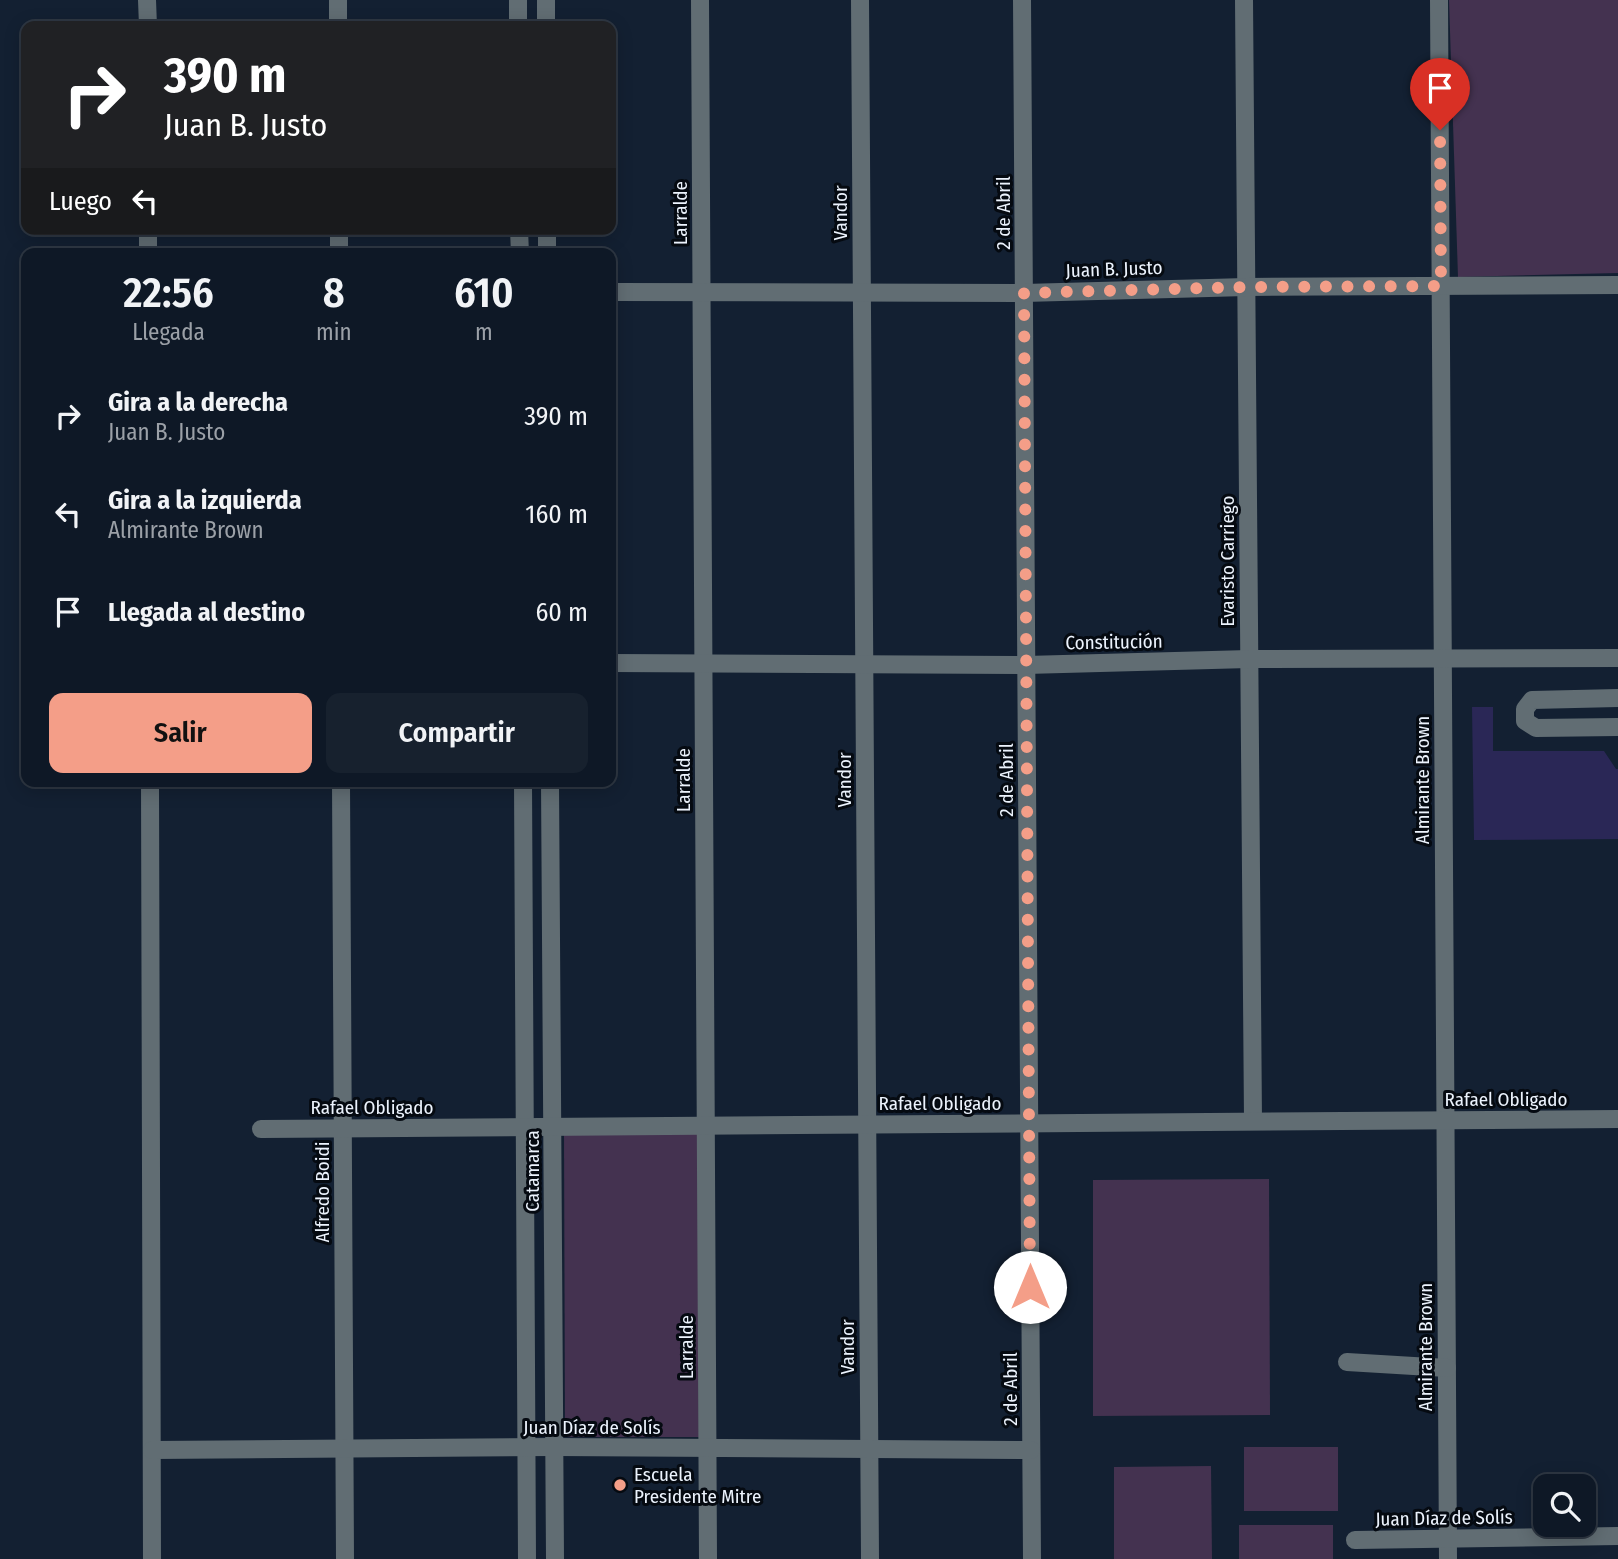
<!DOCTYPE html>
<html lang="es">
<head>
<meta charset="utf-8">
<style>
	:root { --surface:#0e1826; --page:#17212e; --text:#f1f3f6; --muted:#9ba0a7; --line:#2e3743; --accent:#f49e88 }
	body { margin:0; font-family:"Fira Sans Condensed",sans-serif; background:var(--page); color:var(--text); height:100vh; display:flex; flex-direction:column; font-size:26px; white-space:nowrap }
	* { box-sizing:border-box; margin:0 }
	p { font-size:23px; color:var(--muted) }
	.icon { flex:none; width:38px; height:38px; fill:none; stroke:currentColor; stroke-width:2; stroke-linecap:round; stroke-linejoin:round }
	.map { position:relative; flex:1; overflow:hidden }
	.details { position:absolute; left:21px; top:248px; width:595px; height:539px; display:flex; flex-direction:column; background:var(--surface); border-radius:14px; box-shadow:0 4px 18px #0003,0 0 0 2px var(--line) }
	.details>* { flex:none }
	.hud { position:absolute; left:21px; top:21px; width:595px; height:214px; border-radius:14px; box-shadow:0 4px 18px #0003,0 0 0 2px var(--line); background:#202124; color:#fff; overflow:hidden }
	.fabs { position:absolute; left:1533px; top:1474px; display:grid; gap:14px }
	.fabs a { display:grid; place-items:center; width:63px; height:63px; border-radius:14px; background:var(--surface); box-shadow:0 4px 18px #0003,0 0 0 2px var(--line); font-size:35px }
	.pin { position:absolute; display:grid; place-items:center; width:60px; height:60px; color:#fff; margin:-72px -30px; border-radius:50% 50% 50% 0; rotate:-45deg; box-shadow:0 0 7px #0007 }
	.pin .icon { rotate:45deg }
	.me { position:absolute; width:77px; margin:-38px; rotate:0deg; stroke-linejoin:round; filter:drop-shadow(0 0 5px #0008) }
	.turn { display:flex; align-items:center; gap:24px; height:147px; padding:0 28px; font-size:32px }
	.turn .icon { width:91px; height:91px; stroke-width:2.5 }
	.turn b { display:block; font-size:49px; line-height:60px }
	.then { display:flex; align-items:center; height:66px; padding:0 28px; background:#0003; gap:14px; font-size:26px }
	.eta { display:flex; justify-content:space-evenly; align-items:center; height:119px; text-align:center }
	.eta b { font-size:42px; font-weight:600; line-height:49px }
	.action { display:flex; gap:14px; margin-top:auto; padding:14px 28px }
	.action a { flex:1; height:80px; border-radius:14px; background:var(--accent); color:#111; font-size:28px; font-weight:600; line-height:80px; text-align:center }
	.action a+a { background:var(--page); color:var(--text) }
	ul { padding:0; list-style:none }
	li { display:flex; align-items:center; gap:21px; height:98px; padding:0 28px }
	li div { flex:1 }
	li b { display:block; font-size:26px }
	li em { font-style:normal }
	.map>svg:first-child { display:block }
	.green { fill:#443250 }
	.building { fill:#2a2756 }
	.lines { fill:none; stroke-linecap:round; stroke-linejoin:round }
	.minor { stroke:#616d73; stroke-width:18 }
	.route { stroke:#f49e88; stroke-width:12; stroke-dasharray:0 21.6 }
	.poi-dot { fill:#f49e88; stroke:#050a11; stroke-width:2.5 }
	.labels { text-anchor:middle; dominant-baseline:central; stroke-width:6; stroke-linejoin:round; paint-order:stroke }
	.street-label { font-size:19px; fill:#ecf3fd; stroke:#050a11 }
	.poi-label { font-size:19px; fill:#ecf3fd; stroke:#050a11; text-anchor:start }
</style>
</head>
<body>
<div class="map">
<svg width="1618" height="1559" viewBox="0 0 1618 1559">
	<rect width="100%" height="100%" fill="#132032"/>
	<!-- green -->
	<g class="green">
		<polygon points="1449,0 1618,0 1618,273 1458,277"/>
		<polygon points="564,1129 698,1129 699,1437 565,1437"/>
		<polygon points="1269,1179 1270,1415 1093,1416 1093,1180"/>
		<rect x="1244" y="1447" width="94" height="64"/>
		<polygon points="1211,1466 1212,1559 1114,1559 1114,1467"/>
		<rect x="1239" y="1525" width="94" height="34"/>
	</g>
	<!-- building -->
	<polygon class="building" points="1472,707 1493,707 1493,751 1604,751 1616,769 1618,769 1618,839 1474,840"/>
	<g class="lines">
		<!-- minor -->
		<g class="minor">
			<polyline points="147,0 148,26"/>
			<polyline points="338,0 338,26"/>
			<polyline points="518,0 518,26"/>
			<polyline points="546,0 546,26"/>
			<polyline points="700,0 708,1559"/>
			<polyline points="860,0 870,1559"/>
			<polyline points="1022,0 1032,1559"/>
			<polyline points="1244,0 1253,1121"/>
			<polyline points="1439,0 1448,1559"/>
			<polyline points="148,229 148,254"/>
			<polyline points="339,229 339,254"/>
			<polyline points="519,229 520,254"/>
			<polyline points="547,229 547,254"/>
			<polyline points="611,292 1024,293 1246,287 1618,285"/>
			<polyline points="611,663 1026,665 1249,659 1618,658"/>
			<polyline points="1618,698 1532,700 1525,709 1525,721 1536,728 1618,727"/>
			<polyline points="150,782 152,1559"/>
			<polyline points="341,782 345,1559"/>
			<polyline points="523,782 527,1559"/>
			<polyline points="550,782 555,1559"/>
			<polyline points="261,1129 1618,1119"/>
			<polyline points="1347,1362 1447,1368"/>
			<polyline points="152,1450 555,1447 1031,1450"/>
			<polyline points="1355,1540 1618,1536"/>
		</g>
	</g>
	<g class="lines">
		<!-- route -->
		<polyline class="route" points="1030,1287 1024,293 1246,287 1441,286 1440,130"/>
	</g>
	<!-- markers -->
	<circle class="poi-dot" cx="620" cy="1485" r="7"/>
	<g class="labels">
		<!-- street labels -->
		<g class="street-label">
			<text transform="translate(680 213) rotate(-90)">Larralde</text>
			<text transform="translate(840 213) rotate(-90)">Vandor</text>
			<text transform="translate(1003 213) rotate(-90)">2 de Abril</text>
			<text transform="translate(1114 269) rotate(-2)">Juan B. Justo</text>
			<text transform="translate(1227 561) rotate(-90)">Evaristo Carriego</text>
			<text transform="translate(1114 642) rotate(-1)">Constitución</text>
			<text transform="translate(683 780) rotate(-90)">Larralde</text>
			<text transform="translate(844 780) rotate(-90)">Vandor</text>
			<text transform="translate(1006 780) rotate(-90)">2 de Abril</text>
			<text transform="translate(1422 780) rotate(-90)">Almirante Brown</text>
			<text x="1506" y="1099">Rafael Obligado</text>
			<text x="940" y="1103">Rafael Obligado</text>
			<text x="372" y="1107">Rafael Obligado</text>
			<text transform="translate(532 1171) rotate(-90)">Catamarca</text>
			<text transform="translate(322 1192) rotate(-90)">Alfredo Boidi</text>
			<text transform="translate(686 1347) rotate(-90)">Larralde</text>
			<text transform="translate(847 1347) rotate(-90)">Vandor</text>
			<text transform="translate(1425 1347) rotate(-90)">Almirante Brown</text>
			<text transform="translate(1010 1389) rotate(-90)">2 de Abril</text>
			<text x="592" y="1427">Juan Díaz de Solís</text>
			<text transform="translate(1444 1518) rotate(-1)">Juan Díaz de Solís</text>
		</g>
		<!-- poi labels -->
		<g class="poi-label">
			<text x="634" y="1474">Escuela<tspan x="634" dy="22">Presidente Mitre</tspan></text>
		</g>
	</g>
</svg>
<div class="fabs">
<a><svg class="icon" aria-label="search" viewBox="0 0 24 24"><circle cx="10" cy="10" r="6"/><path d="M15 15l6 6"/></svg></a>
</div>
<div class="pin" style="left:1440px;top:130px;background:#d93025"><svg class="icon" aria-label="arrive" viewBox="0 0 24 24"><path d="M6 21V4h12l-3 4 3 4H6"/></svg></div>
<svg class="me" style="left:1030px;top:1287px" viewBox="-20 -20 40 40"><circle r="19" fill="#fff"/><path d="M0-13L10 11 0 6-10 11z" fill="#f49e88"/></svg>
<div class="hud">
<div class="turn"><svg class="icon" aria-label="right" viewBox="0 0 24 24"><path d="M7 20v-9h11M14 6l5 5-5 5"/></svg><div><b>390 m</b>Juan B. Justo</div></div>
<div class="then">Luego<svg class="icon" aria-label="left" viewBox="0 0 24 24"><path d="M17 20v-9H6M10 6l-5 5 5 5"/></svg></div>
</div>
<section class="details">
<div class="eta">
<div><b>22:56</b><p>Llegada</p></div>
<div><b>8</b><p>min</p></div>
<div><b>610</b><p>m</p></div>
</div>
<ul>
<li><svg class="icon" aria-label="right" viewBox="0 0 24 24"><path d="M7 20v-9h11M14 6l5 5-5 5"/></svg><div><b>Gira a la derecha</b><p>Juan B. Justo</p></div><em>390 m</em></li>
<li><svg class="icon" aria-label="left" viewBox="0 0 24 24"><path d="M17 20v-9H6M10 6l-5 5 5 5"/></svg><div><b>Gira a la izquierda</b><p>Almirante Brown</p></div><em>160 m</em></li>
<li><svg class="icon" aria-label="arrive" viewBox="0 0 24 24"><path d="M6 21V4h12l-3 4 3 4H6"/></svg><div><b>Llegada al destino</b></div><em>60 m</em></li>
</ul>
<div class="action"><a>Salir</a><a>Compartir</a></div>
</section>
</div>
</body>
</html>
